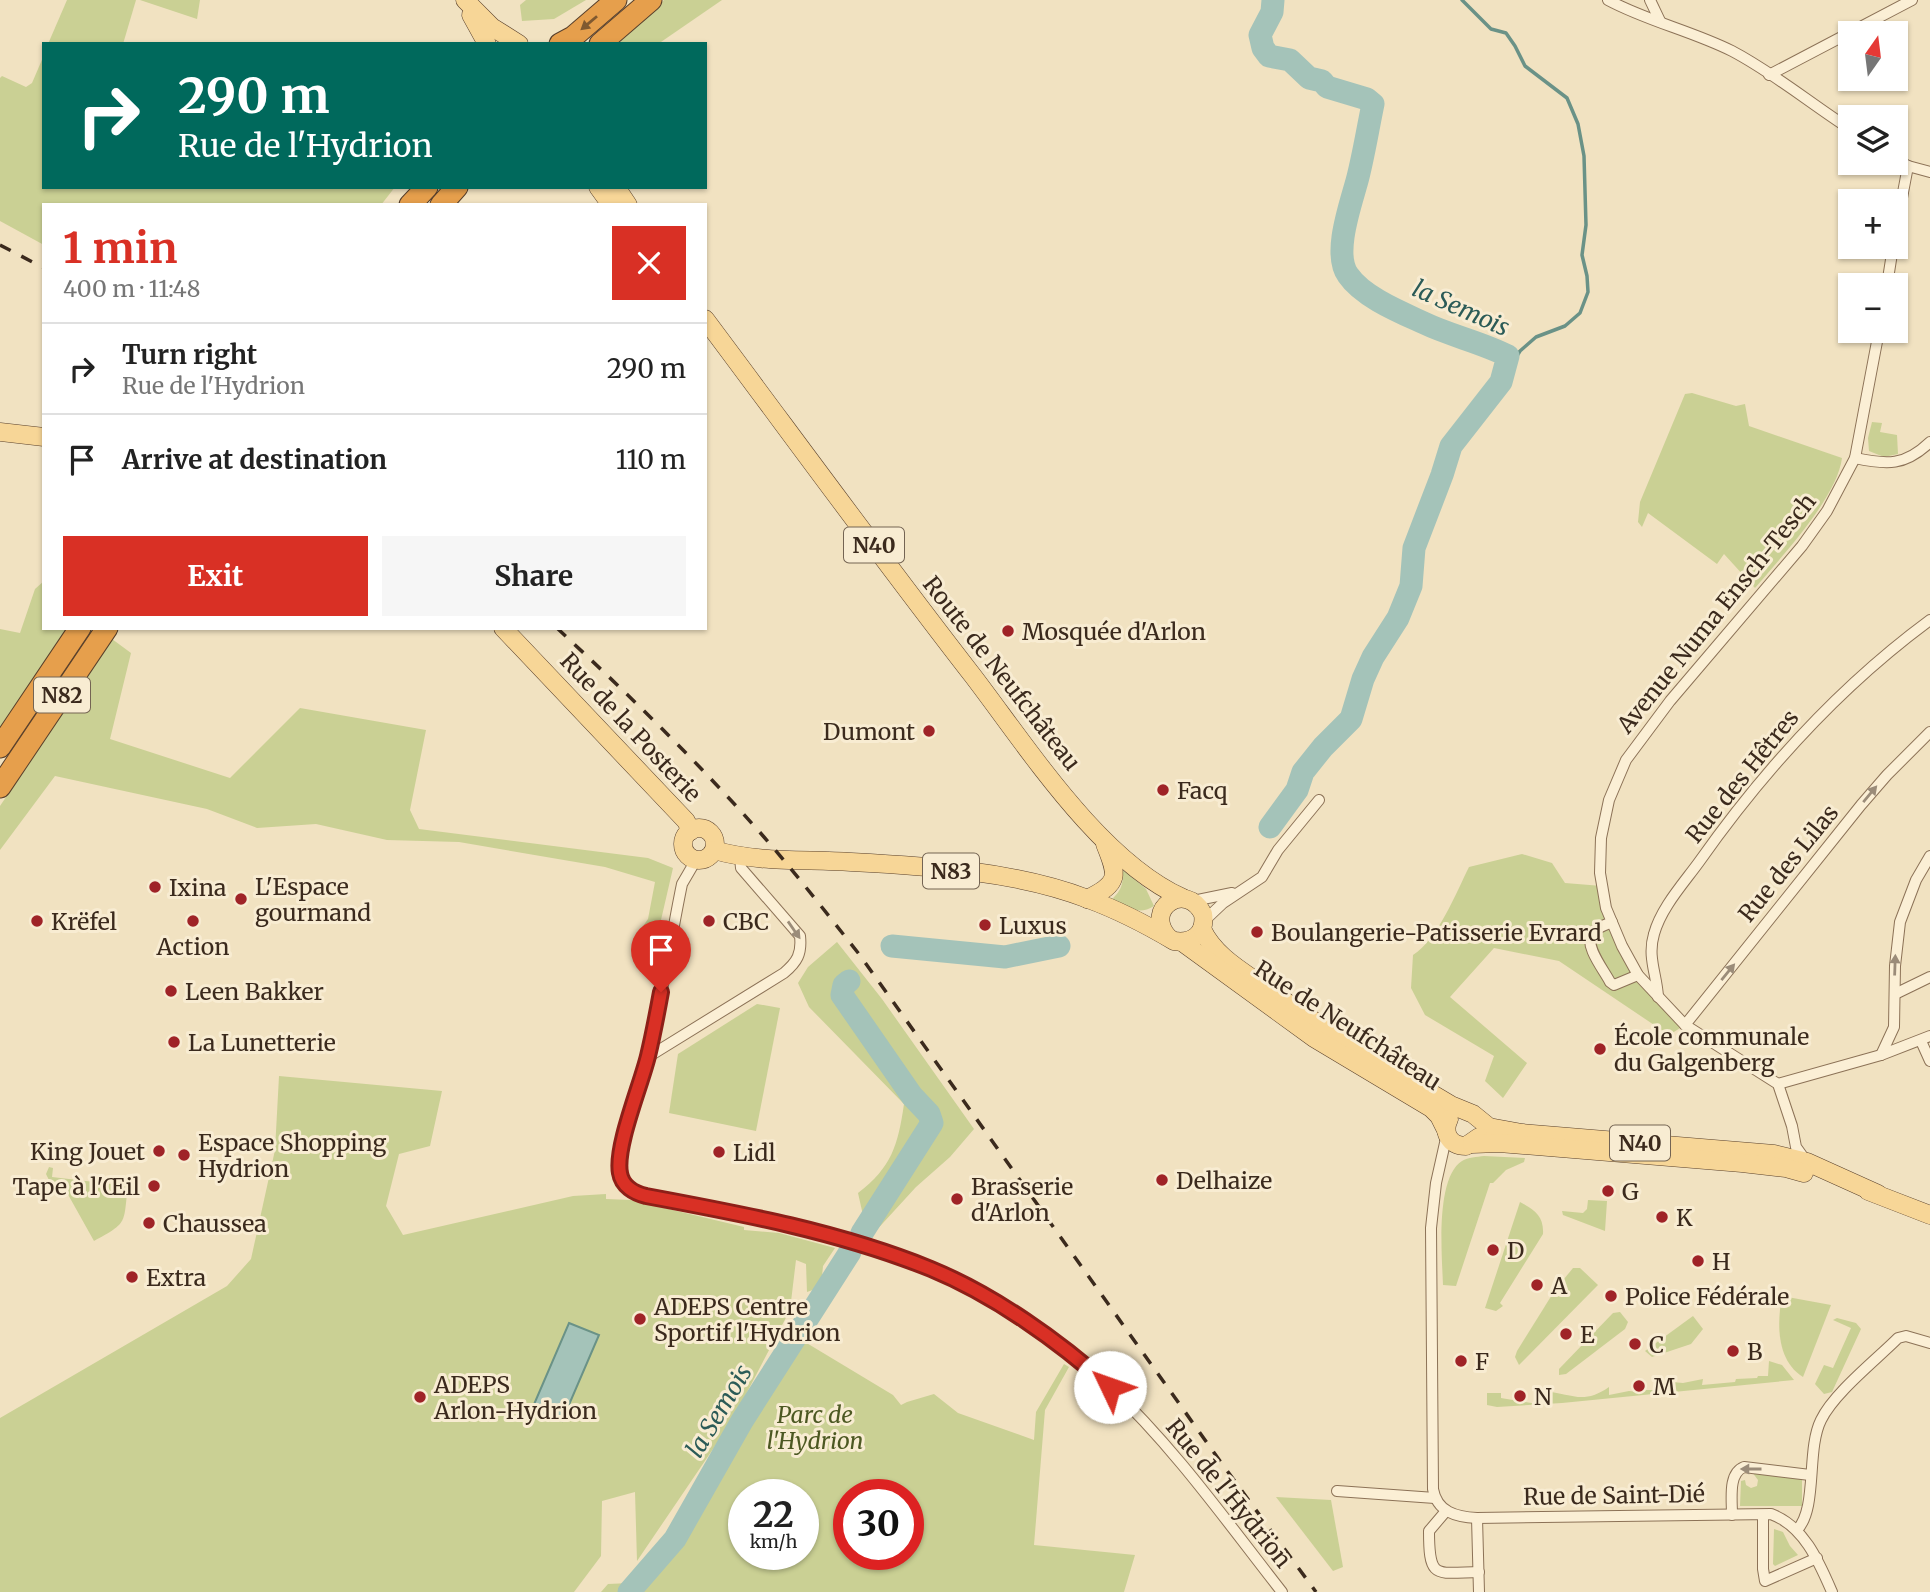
<!DOCTYPE html>
<html lang="en">
<head>
<meta charset="utf-8">
<style>
	:root { --surface:#fff; --page:#f6f6f6; --text:#222; --muted:#767676; --line:#e0e0e0; --accent:#d93025 }
	body { margin:0; font-family:Merriweather,serif; background:var(--page); color:var(--text); height:100vh; display:flex; flex-direction:column; font-size:26px; white-space:nowrap }
	* { box-sizing:border-box; margin:0 }
	p { font-size:23px; color:var(--muted) }
	.icon { flex:none; width:38px; height:38px; fill:none; stroke:currentColor; stroke-width:2; stroke-linecap:round; stroke-linejoin:round }
	.map { position:relative; flex:1; overflow:hidden }
	.drawer { position:absolute; left:42px; top:203px; width:665px; height:427px; display:flex; flex-direction:column; background:var(--surface); border-radius:0px; box-shadow:0 2px 5px #0004 }
	.drawer>* { flex:none }
	.top-card { position:absolute; left:42px; top:42px; width:665px; height:147px; border-radius:0px; box-shadow:0 2px 5px #0004; background:#00695c; color:#fff; overflow:hidden }
	.needle { width:46px; rotate:14deg }
	.fabs { position:absolute; left:1838px; top:21px; display:grid; gap:14px }
	.fabs a { display:grid; place-items:center; width:70px; height:70px; border-radius:0px; background:var(--surface); box-shadow:0 2px 5px #0004; font-size:35px }
	.speed { position:absolute; left:728px; top:1479px; display:flex; gap:14px; font-size:35px; font-weight:700; text-align:center }
	.speed>* { display:grid; place-content:center; width:91px; height:91px; border-radius:50%; background:var(--surface); box-shadow:0 2px 5px #0004; line-height:1 }
	.speed small { font-size:18px; font-weight:400 }
	.speed .limit { border:10px solid #d22; background:#fff; color:#111 }
	.pin { position:absolute; display:grid; place-items:center; width:60px; height:60px; color:#fff; margin:-72px -30px; border-radius:50% 50% 50% 0; rotate:-45deg; box-shadow:0 0 7px #0007 }
	.pin .icon { rotate:45deg }
	.me { position:absolute; width:77px; margin:-38px; rotate:312deg; stroke-linejoin:round; filter:drop-shadow(0 0 5px #0008) }
	.turn { display:flex; align-items:center; gap:24px; height:147px; padding:0 21px; font-size:32px }
	.turn .icon { width:91px; height:91px; stroke-width:2.5 }
	.turn b { display:block; font-size:49px; line-height:60px }
	.round { display:grid; place-items:center; flex:none; width:74px; height:74px; border-radius:0px; background:var(--page) }
	.overview { display:flex; align-items:center; justify-content:space-between; height:119px; padding:0 21px }
	h1 { font-size:42px; font-weight:700; line-height:52px; color:var(--accent) }
	.cta { display:flex; gap:14px; margin-top:auto; padding:14px 21px }
	.cta a { flex:1; height:80px; border-radius:0px; background:var(--accent); color:#fff; font-size:28px; font-weight:700; line-height:80px; text-align:center }
	.cta a+a { background:var(--page); color:var(--text) }
	ul { padding:0; list-style:none }
	li { display:flex; align-items:center; gap:21px; height:91px; padding:0 21px; border-top:2px solid var(--line) }
	li div { flex:1 }
	li b { display:block; font-size:26px }
	li em { font-style:normal }
	.map>svg:first-child { display:block }
	.green { fill:#cad094; fill-rule:evenodd }
	.water { fill:#a4c3b9; stroke:#6a9287; stroke-width:2 }
	.lines { fill:none; stroke-linecap:round; stroke-linejoin:round }
	.stream { stroke:#6a9287; stroke-width:3.5 }
	.river { stroke:#a4c3b9; stroke-width:23 }
	.street-casing { stroke:#8c7257; stroke-width:12 }
	.primary-casing { stroke:#59402c; stroke-width:19 }
	.highway-casing { stroke:#59402c; stroke-width:23 }
	.street { stroke:#fbefd5; stroke-width:10 }
	.primary { stroke:#f7d697; stroke-width:18 }
	.highway { stroke:#e69f4c; stroke-width:21 }
	.rail { stroke:#3b2a1d; stroke-width:3.5; stroke-dasharray:12 12; stroke-linecap:butt }
	.oneway { fill:#7f5930 }
	.oneway2 { fill:#9b8c79 }
	.route-casing { stroke:#8d1f18; stroke-width:18 }
	.route { stroke:#d93025; stroke-width:12 }
	.poi-dot { fill:#9f2327; stroke:#f8ecd2; stroke-width:2.5 }
	.labels { text-anchor:middle; dominant-baseline:central; stroke-width:6; stroke-linejoin:round; paint-order:stroke }
	.shield { fill:#f8ecd2; stroke:#746453; stroke-width:2 }
	.shield-label { font-size:21px; font-weight:bold; fill:#3b2a1d }
	.street-label { font-size:23px; fill:#3b2a1d; stroke:#f8ecd2 }
	.poi-label { font-size:23px; fill:#3b2a1d; stroke:#f8ecd2; text-anchor:start }
	.park-label { font-size:23px; font-style:italic; fill:#4c5822; stroke:#f8ecd2 }
	.water-label { font-size:24px; font-style:italic; fill:#2b5b57; stroke:#f8ecd2 }
</style>
</head>
<body>
<div class="map">
<svg width="1930" height="1592" viewBox="0 0 1930 1592">
	<rect width="100%" height="100%" fill="#f1e2c1"/>
	<!-- green -->
	<g class="green">
		<polygon points="67,0 136,0 123,44 48,44"/>
		<polygon points="140,0 200,0 197,19"/>
		<polygon points="526,0 586,0 554,19 522,21 520,5"/>
		<polygon points="664,0 722,0 658,44 618,44"/>
		<polygon points="44,55 44,187 395,187 381,205 44,205 44,245 0,221 0,78 2,76 26,87 32,83"/>
		<path d="M1692,393L1736,406L1745,404L1749,426L1842,458C1837,498 1781,557 1755,588L1724,554L1717,564L1648,513L1642,527L1638,522L1640,502L1685,394Z"/>
		<polygon points="1872,422 1882,423 1880,432 1897,435 1898,454 1884,457 1869,451 1868,438"/>
		<polygon points="44,581 44,628 70,628 0,730 0,629 20,633 35,589"/>
		<polygon points="112,639 131,653 110,739 230,778 300,708 426,730 410,810 419,829 648,858 673,868 652,959 641,969 639,932 648,919 655,882 605,867 459,842 387,840 316,824 257,828 207,809 55,776 0,850 0,806"/>
		<path d="M1522,854L1552,863L1565,883L1602,886L1638,975L1685,1025L1669,1035L1559,961L1494,948L1450,997L1527,1063L1503,1098L1485,1081L1494,1056L1425,1015L1411,988L1413,955C1438,939 1456,893 1469,867Z"/>
		<path d="M1123,871L1126,872L1146,889L1154,906C1139,916 1126,907 1110,901C1121,891 1123,886 1123,871Z"/>
		<path d="M837,942L882,999L974,1129L950,1157L916,1187L872,1235L867,1233L858,1193C892,1167 898,1145 904,1104L809,1007L798,983L808,967Z"/>
		<polygon points="757,1004 780,1008 756,1131 669,1113 678,1054"/>
		<polygon points="279,1076 442,1091 430,1146 399,1154 386,1206 403,1235 573,1196 606,1194 606,1199 631,1200 744,1227 744,1230 779,1233 835,1248 823,1266 821,1287 807,1292 806,1264 796,1260 790,1310 732,1421 637,1561 635,1492 602,1501 601,1556 574,1592 0,1592 0,1418 227,1286 251,1259 275,1150"/>
		<path d="M1484,1156L1525,1158L1524,1162L1506,1170L1493,1183H1490L1456,1286L1443,1285C1442,1256 1435,1178 1462,1161C1468,1157 1477,1157 1484,1156Z"/>
		<path d="M49,1167L53,1168L52,1177L128,1186C123,1224 129,1222 94,1241L61,1182L52,1186L46,1174Z"/>
		<polygon points="1588,1200 1607,1201 1605,1231 1563,1215 1562,1211 1583,1213 1587,1209"/>
		<path d="M1520,1202C1535,1210 1544,1216 1543,1234L1500,1303L1503,1306L1496,1311L1485,1308Z"/>
		<polygon points="1573,1268 1580,1268 1598,1285 1519,1365 1515,1357 1517,1351 1555,1290"/>
		<path d="M1782,1296L1831,1305L1803,1377C1776,1360 1777,1323 1782,1296Z"/>
		<polygon points="1620,1312 1628,1322 1625,1329 1566,1374 1559,1375 1559,1369 1613,1313"/>
		<polygon points="1693,1316 1703,1329 1691,1344 1652,1357 1645,1351"/>
		<polygon points="1837,1318 1856,1323 1861,1329 1832,1392 1824,1394 1815,1384 1824,1365 1833,1368 1851,1328 1833,1320"/>
		<path d="M790,1333L893,1395L901,1405L907,1402L934,1394L958,1413L1034,1440L1036,1412L1064,1364L1069,1367L1045,1410L1034,1545L1135,1555L1124,1592H601L608,1584L630,1583L660,1551L739,1422ZM744,1494H803V1554H744ZM908,1494V1554H849V1494Z"/>
		<path d="M1769,1361L1782,1365L1794,1380L1562,1403L1497,1407L1487,1405V1393H1501V1398L1537,1404L1540,1392L1544,1391C1573,1394 1583,1405 1609,1387V1395L1629,1391L1639,1392V1390H1660L1661,1381L1683,1383L1703,1379L1702,1385L1735,1382L1736,1379L1757,1378L1758,1376H1768Z"/>
		<polygon points="1752,1472 1802,1479 1802,1506 1740,1506 1741,1481 1745,1480 1746,1485 1751,1488 1757,1486 1758,1480"/>
		<polygon points="1276,1497 1331,1500 1343,1567 1333,1571"/>
		<polygon points="1774,1529 1783,1532 1790,1546 1798,1555 1775,1566 1773,1564"/>
	</g>
	<!-- water -->
	<polygon class="water" points="569,1323 599,1335 562,1421 532,1409"/>
	<g class="lines">
		<!-- stream -->
		<polyline class="stream" points="1462,0 1491,29 1506,33 1515,46 1525,66 1567,98 1578,124 1584,156 1586,225 1582,255 1587,276 1588,292 1580,313 1565,326 1536,337 1520,351 1501,382"/>
		<!-- river -->
		<g class="river">
			<path d="M1270,827L1297,790L1303,772L1323,747L1351,719L1363,679L1373,657L1398,618L1411,586L1414,548L1442,475L1451,446L1501,382L1508,356C1481,342 1451,336 1424,323C1400,312 1363,297 1348,275C1332,253 1352,201 1358,177C1364,153 1368,128 1373,104L1367,99L1327,87L1322,81L1309,78L1290,60L1269,56L1263,48L1260,35L1272,12L1273,0"/>
			<polyline points="892,946 1005,957 1059,946"/>
			<polyline points="849,981 844,985 842,995 912,1096 929,1114 932,1123 862,1233"/>
			<polyline points="629,1592 675,1539 742,1421 850,1252"/>
		</g>
		<defs>
			<g id="street">
				<path d="M1608,0C1647,21 1692,31 1732,51C1774,73 1811,104 1850,129"/>
				<polyline points="1650,0 1660,21"/>
				<polyline points="1769,75 1912,0"/>
				<polyline points="1895,158 1908,166 1930,172"/>
				<polyline points="1895,235 1908,166"/>
				<polyline points="1887,285 1893,247"/>
				<path d="M1855,458C1887,465 1905,466 1930,442"/>
				<path d="M696,860L682,884C670,942 662,1001 647,1059C641,1085 615,1150 620,1173C622,1187 635,1193 647,1196C743,1214 842,1231 933,1270C965,1284 995,1303 1025,1322C1054,1341 1083,1361 1109,1386C1174,1447 1227,1522 1282,1592"/>
				<polyline points="1193,901 1232,893"/>
				<polyline points="1204,921 1223,903 1262,877 1278,850 1319,800"/>
				<path d="M1612,922C1605,925 1595,928 1592,934C1584,946 1604,970 1610,982L1614,985L1638,975"/>
				<polyline points="1895,994 1930,977"/>
				<path d="M1658,997C1657,975 1647,957 1654,934C1661,908 1683,884 1699,862C1764,770 1839,687 1930,620"/>
				<polyline points="1685,1025 1861,805 1887,775 1930,732"/>
				<polyline points="1921,1041 1930,1061"/>
				<polyline points="1881,1055 1894,1027 1895,966 1900,922 1916,880 1930,856"/>
				<path d="M648,1057L784,973C797,962 802,954 800,936L741,868L740,857"/>
				<polyline points="1778,1084 1881,1055 1930,1036"/>
				<path d="M1447,1134L1436,1183L1431,1228L1433,1489C1437,1512 1456,1517 1477,1518L1771,1514C1804,1526 1819,1562 1832,1592"/>
				<polyline points="1806,1161 1796,1147 1792,1126 1778,1084 1685,1025 1638,975 1622,946 1606,908 1600,873 1601,838 1609,800 1626,760 1670,701 1802,546 1827,511 1855,458 1879,331"/>
				<polyline points="1337,1491 1435,1498"/>
				<path d="M1446,1511L1429,1531C1429,1580 1435,1573 1479,1572"/>
				<path d="M1732,1515C1732,1499 1728,1473 1744,1467L1810,1475"/>
				<polyline points="1763,1515 1763,1569 1765,1581 1817,1558"/>
				<polyline points="1477,1518 1479,1592"/>
				<path d="M1797,1530C1818,1508 1806,1450 1821,1420C1834,1393 1876,1360 1898,1338L1906,1336L1930,1343"/>
			</g>
			<g id="primary">
				<polyline points="465,0 492,27 519,44"/>
				<polyline points="471,15 487,44"/>
				<polyline points="598,187 611,205"/>
				<polyline points="616,187 628,205"/>
				<path d="M705,319C794,438 882,559 973,676C1028,748 1100,861 1183,898"/>
				<polyline points="0,432 44,437"/>
				<polyline points="503,628 686,821 691,831"/>
				<circle cx="699" cy="844" r="16"/>
				<path d="M714,850C758,863 805,859 851,862C928,866 1016,871 1088,899C1118,910 1147,925 1174,941C1193,944 1206,933 1203,914C1186,880 1143,909 1168,937"/>
				<path d="M1087,899C1120,883 1118,876 1105,844"/>
				<path d="M1202,929C1215,957 1244,972 1269,990C1327,1032 1389,1068 1451,1105L1473,1114L1489,1127L1522,1133L1774,1154L1807,1162L1878,1194"/>
				<polyline points="1182,942 1314,1038 1431,1108 1439,1116 1446,1130"/>
				<path d="M1449,1119C1442,1133 1450,1146 1466,1146L1479,1137"/>
				<polyline points="1472,1144 1499,1143 1742,1163 1786,1168 1804,1173"/>
				<polyline points="1868,1191 1930,1215"/>
			</g>
			<g id="highway">
				<polyline points="560,44 573,37 616,0"/>
				<polyline points="600,44 651,0"/>
				<polyline points="410,205 427,187"/>
				<polyline points="441,205 457,187"/>
				<polyline points="0,747 80,628"/>
				<polyline points="0,787 107,628"/>
			</g>
		</defs>
		<!-- street casing -->
		<use href="#street" class="street-casing"/>
		<!-- primary casing -->
		<use href="#primary" class="primary-casing"/>
		<!-- highway casing -->
		<use href="#highway" class="highway-casing"/>
		<!-- street -->
		<use href="#street" class="street"/>
		<!-- primary -->
		<use href="#primary" class="primary"/>
		<!-- highway -->
		<use href="#highway" class="highway"/>
		<!-- rail -->
		<g class="rail">
			<polyline points="0,245 44,268"/>
			<path d="M557,628C629,695 699,763 764,837C797,875 828,915 859,954L1220,1461L1316,1592"/>
		</g>
	</g>
	<!-- one-way arrows -->
	<defs><path id="oneway-solid" d="M-6-.8H1V-3.2L6.5 0L1 3.2V.8H-6Z" transform="scale(1.75)"/></defs>
	<use class="oneway" href="#oneway-solid" transform="translate(589 23) rotate(140)"/>
	<g class="oneway2">
		<use href="#oneway-solid" transform="translate(1870 794) rotate(-50)"/>
		<use href="#oneway-solid" transform="translate(794 930) rotate(55)"/>
		<use href="#oneway-solid" transform="translate(1895 965) rotate(-88)"/>
		<use href="#oneway-solid" transform="translate(1728 972) rotate(-51)"/>
		<use href="#oneway-solid" transform="translate(1751 1469) rotate(-180)"/>
	</g>
	<g class="lines">
		<defs>
			<path id="route" d="M661,992C657,1014 653,1035 648,1056C641,1085 615,1147 620,1173C622,1186 634,1193 646,1196C743,1214 840,1232 931,1269C994,1295 1059,1341 1110,1387"/>
		</defs>
		<!-- route casing -->
		<use href="#route" class="route-casing"/>
		<!-- route -->
		<use href="#route" class="route"/>
	</g>
	<!-- markers -->
	<g class="poi-dot">
		<circle cx="1008" cy="631" r="7"/>
		<circle cx="929" cy="731" r="7"/>
		<circle cx="1163" cy="790" r="7"/>
		<circle cx="155" cy="887" r="7"/>
		<circle cx="241" cy="899" r="7"/>
		<circle cx="37" cy="921" r="7"/>
		<circle cx="193" cy="921" r="7"/>
		<circle cx="709" cy="921" r="7"/>
		<circle cx="985" cy="925" r="7"/>
		<circle cx="1257" cy="932" r="7"/>
		<circle cx="171" cy="991" r="7"/>
		<circle cx="174" cy="1042" r="7"/>
		<circle cx="1600" cy="1049" r="7"/>
		<circle cx="159" cy="1151" r="7"/>
		<circle cx="719" cy="1152" r="7"/>
		<circle cx="184" cy="1155" r="7"/>
		<circle cx="1162" cy="1180" r="7"/>
		<circle cx="154" cy="1186" r="7"/>
		<circle cx="1608" cy="1191" r="7"/>
		<circle cx="957" cy="1199" r="7"/>
		<circle cx="1662" cy="1217" r="7"/>
		<circle cx="149" cy="1223" r="7"/>
		<circle cx="1493" cy="1250" r="7"/>
		<circle cx="1698" cy="1261" r="7"/>
		<circle cx="132" cy="1277" r="7"/>
		<circle cx="1537" cy="1285" r="7"/>
		<circle cx="1611" cy="1296" r="7"/>
		<circle cx="640" cy="1319" r="7"/>
		<circle cx="1566" cy="1334" r="7"/>
		<circle cx="1635" cy="1344" r="7"/>
		<circle cx="1733" cy="1351" r="7"/>
		<circle cx="1461" cy="1361" r="7"/>
		<circle cx="1639" cy="1386" r="7"/>
		<circle cx="1520" cy="1396" r="7"/>
		<circle cx="420" cy="1397" r="7"/>
	</g>
	<g class="labels">
		<!-- shield labels -->
		<g class="shield">
			<rect x="844" y="527.5" width="60" height="35" rx="5"/>
			<rect x="34" y="677.5" width="56" height="35" rx="5"/>
			<rect x="923" y="853.5" width="56" height="35" rx="5"/>
			<rect x="1610" y="1125.5" width="60" height="35" rx="5"/>
		</g>
		<g class="shield-label">
			<text x="874" y="545">N40</text>
			<text x="62" y="695">N82</text>
			<text x="951" y="871">N83</text>
			<text x="1640" y="1143">N40</text>
		</g>
		<!-- street labels -->
		<g class="street-label">
			<text transform="translate(1716 613) rotate(-51)">Avenue Numa Ensch-Tesch</text>
			<text transform="translate(1002 673) rotate(52)">Route de Neufchâteau</text>
			<text transform="translate(631 727) rotate(47)">Rue de la Posterie</text>
			<text transform="translate(1742 776) rotate(-51)">Rue des Hêtres</text>
			<text transform="translate(1788 863) rotate(-51)">Rue des Lilas</text>
			<text transform="translate(1348 1025) rotate(33)">Rue de Neufchâteau</text>
			<text transform="translate(1229 1493) rotate(51)">Rue de l'Hydrion</text>
			<text transform="translate(1614 1495) rotate(-1)">Rue de Saint-Dié</text>
		</g>
		<!-- poi labels -->
		<g class="poi-label">
			<text x="1022" y="631">Mosquée d'Arlon</text>
			<text x="915" y="731" text-anchor="end">Dumont</text>
			<text x="1177" y="790">Facq</text>
			<text x="255" y="886">L'Espace<tspan x="255" dy="26">gourmand</tspan></text>
			<text x="169" y="887">Ixina</text>
			<text x="51" y="921">Krëfel</text>
			<text x="723" y="921">CBC</text>
			<text x="999" y="925">Luxus</text>
			<text x="1271" y="932">Boulangerie-Patisserie Evrard</text>
			<text x="193" y="946" text-anchor="middle">Action</text>
			<text x="185" y="991">Leen Bakker</text>
			<text x="1614" y="1036">École communale<tspan x="1614" dy="26">du Galgenberg</tspan></text>
			<text x="188" y="1042">La Lunetterie</text>
			<text x="198" y="1142">Espace Shopping<tspan x="198" dy="26">Hydrion</tspan></text>
			<text x="145" y="1151" text-anchor="end">King Jouet</text>
			<text x="733" y="1152">Lidl</text>
			<text x="1176" y="1180">Delhaize</text>
			<text x="140" y="1186" text-anchor="end">Tape à l'Œil</text>
			<text x="971" y="1186">Brasserie<tspan x="971" dy="26">d'Arlon</tspan></text>
			<text x="1622" y="1191">G</text>
			<text x="1676" y="1217">K</text>
			<text x="163" y="1223">Chaussea</text>
			<text x="1507" y="1250">D</text>
			<text x="1712" y="1261">H</text>
			<text x="146" y="1277">Extra</text>
			<text x="1551" y="1285">A</text>
			<text x="1625" y="1296">Police Fédérale</text>
			<text x="654" y="1306">ADEPS Centre<tspan x="654" dy="26">Sportif l'Hydrion</tspan></text>
			<text x="1580" y="1334">E</text>
			<text x="1649" y="1344">C</text>
			<text x="1747" y="1351">B</text>
			<text x="1475" y="1361">F</text>
			<text x="434" y="1384">ADEPS<tspan x="434" dy="26">Arlon-Hydrion</tspan></text>
			<text x="1653" y="1386">M</text>
			<text x="1534" y="1396">N</text>
		</g>
		<!-- park labels -->
		<g class="park-label">
			<text x="815" y="1414">Parc de<tspan x="815" dy="26">l'Hydrion</tspan></text>
		</g>
		<!-- water labels -->
		<g class="water-label">
			<text transform="translate(1461 308) rotate(24)">la Semois</text>
			<text transform="translate(719 1411) rotate(-59)">la Semois</text>
		</g>
	</g>
</svg>
<div class="fabs">
<a><svg class="needle" viewBox="-14 -14 28 28"><path d="M0-13l5 13h-10z" fill="#e53935"/><path d="M0 13l5-13h-10z" fill="#767676"/></svg></a>
<a><svg class="icon" aria-label="layers" viewBox="0 0 24 24"><path d="M12 4l9 5-9 5-9-5zM3 14l9 5 9-5"/></svg></a>
<a>+</a>
<a>−</a>
</div>
<div class="speed"><div>22<small>km/h</small></div><div class="limit">30</div></div>
<div class="pin" style="left:661px;top:992px;background:#d93025"><svg class="icon" aria-label="arrive" viewBox="0 0 24 24"><path d="M6 21V4h12l-3 4 3 4H6"/></svg></div>
<svg class="me" style="left:1110px;top:1387px" viewBox="-20 -20 40 40"><circle r="19" fill="#fff"/><path d="M0-13L10 11 0 6-10 11z" fill="#d93025"/></svg>
<div class="top-card">
<div class="turn"><svg class="icon" aria-label="right" viewBox="0 0 24 24"><path d="M7 20v-9h11M14 6l5 5-5 5"/></svg><div><b>290 m</b>Rue de l'Hydrion</div></div>
</div>
<section class="drawer">
<div class="overview"><div><h1>1 min</h1><p>400 m · 11:48</p></div><a class="round" style="background:#d93025;color:#fff"><svg class="icon" aria-label="close" viewBox="0 0 24 24"><path d="M6 6l12 12M18 6L6 18"/></svg></a></div>
<ul>
<li><svg class="icon" aria-label="right" viewBox="0 0 24 24"><path d="M7 20v-9h11M14 6l5 5-5 5"/></svg><div><b>Turn right</b><p>Rue de l'Hydrion</p></div><em>290 m</em></li>
<li><svg class="icon" aria-label="arrive" viewBox="0 0 24 24"><path d="M6 21V4h12l-3 4 3 4H6"/></svg><div><b>Arrive at destination</b></div><em>110 m</em></li>
</ul>
<div class="cta"><a>Exit</a><a>Share</a></div>
</section>
</div>
</body>
</html>
